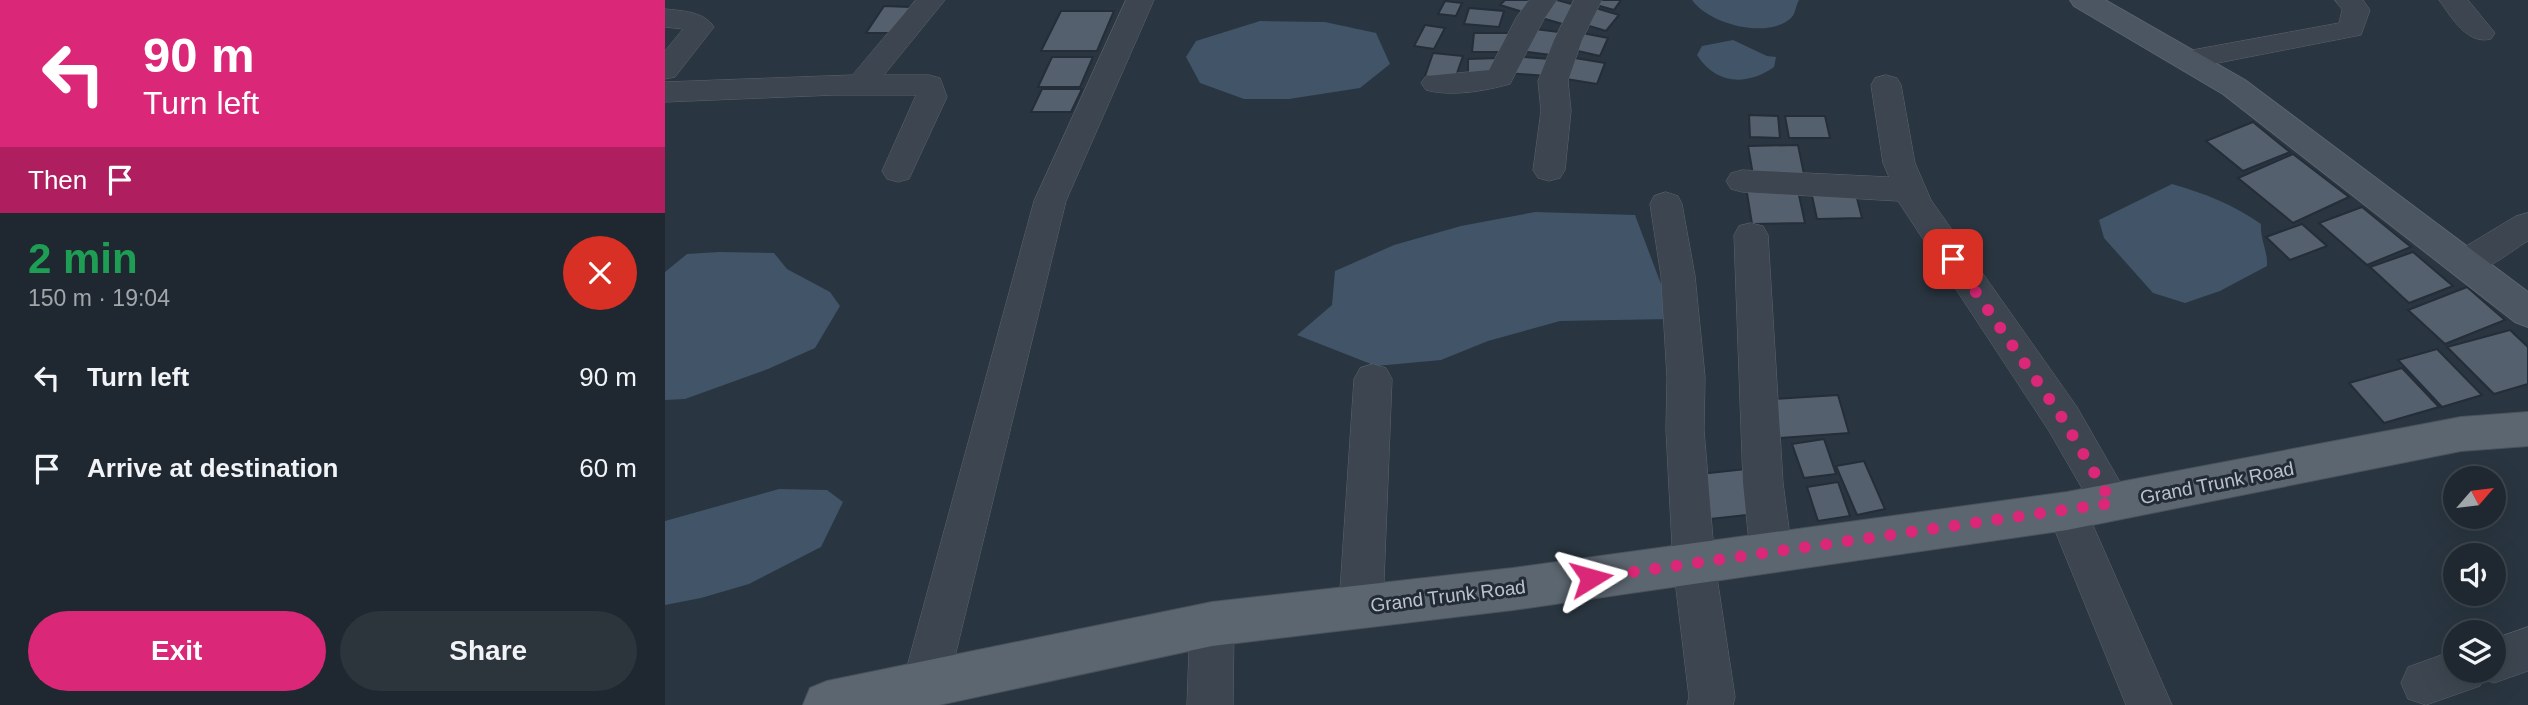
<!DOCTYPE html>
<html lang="en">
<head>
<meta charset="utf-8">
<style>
	:root { --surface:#1f2830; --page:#2c343c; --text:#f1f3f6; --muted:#a1a6ab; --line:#3c444c; --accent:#db2777 }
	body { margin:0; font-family:Helvetica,sans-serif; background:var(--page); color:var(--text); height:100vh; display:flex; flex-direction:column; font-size:26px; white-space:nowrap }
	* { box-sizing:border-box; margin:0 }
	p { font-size:23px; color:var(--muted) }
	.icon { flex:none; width:38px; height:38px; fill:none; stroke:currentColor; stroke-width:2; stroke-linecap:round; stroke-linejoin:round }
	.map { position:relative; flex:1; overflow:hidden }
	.details { display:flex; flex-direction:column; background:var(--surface); width:665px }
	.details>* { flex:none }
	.top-card { background:#db2777; color:#fff; overflow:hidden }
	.needle { width:46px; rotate:62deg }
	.fabs { position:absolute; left:1778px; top:466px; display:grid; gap:14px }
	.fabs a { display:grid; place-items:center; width:63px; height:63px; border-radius:50%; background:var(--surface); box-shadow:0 7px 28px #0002,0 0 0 2px var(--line); font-size:35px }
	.pin { position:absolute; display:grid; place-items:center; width:60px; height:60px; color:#fff; margin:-30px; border-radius:14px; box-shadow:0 4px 10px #0006 }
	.me { position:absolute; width:77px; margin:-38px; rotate:82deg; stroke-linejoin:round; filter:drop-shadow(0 0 5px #0008) }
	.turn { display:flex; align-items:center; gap:24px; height:147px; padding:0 28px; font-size:32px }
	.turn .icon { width:91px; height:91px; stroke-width:2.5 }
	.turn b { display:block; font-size:49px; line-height:60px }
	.then { display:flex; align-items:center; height:66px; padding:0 28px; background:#0003; gap:14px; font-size:26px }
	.round { display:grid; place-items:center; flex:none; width:74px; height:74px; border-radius:37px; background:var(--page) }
	.headline { display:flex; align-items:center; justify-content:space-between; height:119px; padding:0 28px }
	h1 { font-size:42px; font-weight:700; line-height:52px; color:#1e9e55 }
	.cta { display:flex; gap:14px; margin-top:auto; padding:14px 28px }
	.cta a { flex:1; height:80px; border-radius:42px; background:var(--accent); color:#fff; font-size:28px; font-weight:700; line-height:80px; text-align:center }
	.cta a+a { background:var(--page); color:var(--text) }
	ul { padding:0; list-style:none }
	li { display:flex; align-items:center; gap:21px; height:91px; padding:0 28px }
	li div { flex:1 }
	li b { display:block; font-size:26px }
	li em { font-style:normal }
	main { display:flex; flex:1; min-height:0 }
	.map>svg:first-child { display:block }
	.water { fill:#415468 }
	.building { fill:#55606e; stroke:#242d38; stroke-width:2 }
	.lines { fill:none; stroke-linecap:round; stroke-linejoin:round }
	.street-casing { stroke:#5b646e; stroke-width:1 }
	.secondary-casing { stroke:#5b646e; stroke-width:2 }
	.primary-casing { stroke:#4a525d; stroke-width:2 }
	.street { fill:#3d4650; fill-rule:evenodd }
	.secondary { fill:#4c5663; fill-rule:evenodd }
	.primary { fill:#5c6670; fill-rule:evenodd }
	.route { stroke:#db2777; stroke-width:12; stroke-dasharray:0 21.6 }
	.labels { text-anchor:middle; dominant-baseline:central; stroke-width:6; stroke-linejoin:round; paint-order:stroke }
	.street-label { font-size:19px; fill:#bac2cb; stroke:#222b36 }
</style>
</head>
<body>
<main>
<section class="details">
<div class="top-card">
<div class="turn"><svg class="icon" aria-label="left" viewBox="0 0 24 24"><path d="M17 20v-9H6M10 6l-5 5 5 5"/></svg><div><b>90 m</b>Turn left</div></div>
<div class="then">Then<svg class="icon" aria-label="arrive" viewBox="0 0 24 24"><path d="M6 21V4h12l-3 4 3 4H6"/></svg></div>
</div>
<div class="headline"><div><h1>2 min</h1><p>150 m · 19:04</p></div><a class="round" style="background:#d93025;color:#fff"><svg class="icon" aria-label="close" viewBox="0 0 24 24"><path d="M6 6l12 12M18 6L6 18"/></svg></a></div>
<ul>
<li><svg class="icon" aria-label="left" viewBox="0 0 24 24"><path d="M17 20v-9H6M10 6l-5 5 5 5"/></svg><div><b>Turn left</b></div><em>90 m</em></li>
<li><svg class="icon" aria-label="arrive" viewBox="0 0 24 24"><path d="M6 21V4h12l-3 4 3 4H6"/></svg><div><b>Arrive at destination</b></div><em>60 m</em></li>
</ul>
<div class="cta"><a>Exit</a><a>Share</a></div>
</section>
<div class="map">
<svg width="1863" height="705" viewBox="0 0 1863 705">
	<rect width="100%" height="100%" fill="#293540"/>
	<!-- water -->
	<g class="water">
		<path d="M1027,0H1134C1130,7 1131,14 1125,19C1100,39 1044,24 1027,0Z"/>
		<polygon points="595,21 660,22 711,33 725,64 695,88 624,99 579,99 535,83 521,57 531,41"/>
		<path d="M1068,40L1102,56L1111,57L1109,67C1082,86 1051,85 1032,55L1037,46Z"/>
		<path d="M1507,184C1539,193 1569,205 1596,224C1595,240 1603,251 1602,266L1555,291L1520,303L1488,293L1439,238L1434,220Z"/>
		<polygon points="870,212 970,215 996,284 1006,319 895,321 823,341 776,360 711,366 632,335 667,305 670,271 729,245 796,226"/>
		<polygon points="54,252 109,253 122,269 165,292 175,306 150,348 103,369 20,399 0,400 0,272 22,254"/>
		<polygon points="114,489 162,490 178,502 156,547 84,584 36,598 0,605 0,521"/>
	</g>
	<!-- building -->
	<g class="building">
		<polygon points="840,0 869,0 858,12 835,5"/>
		<polygon points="886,0 892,0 914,6 901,25 873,17"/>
		<polygon points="926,0 956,0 949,10 924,3"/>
		<polygon points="780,1 797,3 791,16 773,14"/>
		<polygon points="219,6 245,7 228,33 201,33"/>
		<polygon points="924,6 954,15 941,31 911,22"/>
		<polygon points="804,8 839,11 834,27 799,24"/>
		<polygon points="396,11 449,11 432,51 376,51"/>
		<polygon points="760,25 780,28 769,49 749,46"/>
		<polygon points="862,28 902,33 894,56 854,51"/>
		<polygon points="912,32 943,38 935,56 904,49"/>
		<polygon points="809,33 846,33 846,52 807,52"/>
		<polygon points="768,53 798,56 790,79 760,76"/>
		<polygon points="846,56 885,59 882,76 842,73"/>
		<polygon points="387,57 428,57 415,87 373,87"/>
		<polygon points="904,57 940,63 932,84 895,78"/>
		<polygon points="834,58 834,75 803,76 803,59"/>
		<polygon points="377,89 417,89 406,112 366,112"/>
		<polygon points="1084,115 1113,116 1115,138 1085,137"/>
		<polygon points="1120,116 1160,116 1165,138 1124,138"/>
		<polygon points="1588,122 1625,152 1578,171 1541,141"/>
		<polygon points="1133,145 1139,174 1088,175 1083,146"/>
		<polygon points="1628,154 1684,197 1628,223 1573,178"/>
		<polygon points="1132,186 1140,223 1087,224 1081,187"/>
		<polygon points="1190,190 1197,218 1152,219 1146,191"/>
		<polygon points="1697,207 1746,247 1702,265 1654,223"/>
		<polygon points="1637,224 1662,246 1625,260 1601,237"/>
		<polygon points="1748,252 1788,286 1744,303 1705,267"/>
		<polygon points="1802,287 1840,320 1780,344 1743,310"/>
		<polygon points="1845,330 1863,347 1863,384 1829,394 1782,347"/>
		<polygon points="1772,349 1817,395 1777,407 1733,360"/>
		<polygon points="1737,368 1774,407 1719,423 1684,383"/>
		<polygon points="1173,395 1184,433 1115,438 1107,399"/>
		<polygon points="1159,439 1171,474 1139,478 1127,444"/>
		<polygon points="1199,461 1220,509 1192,515 1171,466"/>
		<polygon points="1081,469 1091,514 1036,520 1026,475"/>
		<polygon points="1173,482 1185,516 1153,521 1142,487"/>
	</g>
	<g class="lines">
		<defs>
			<g id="street">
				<polygon points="251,0 280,0 219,75 264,75 275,78 282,97 244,179 233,182 222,179 217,171 251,95 170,95 0,102 0,82 187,75"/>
				<path d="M461,0H489L401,201L283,685L276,701C264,705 256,705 244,701L237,685L369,201Z"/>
				<path d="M864,0H892L879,19L845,84C820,91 786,97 761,90L756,83L761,76L824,70L851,18Z"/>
				<polygon points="909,0 937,0 917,40 903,81 906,111 900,170 895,178 884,181 873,178 868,170 876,111 873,81 889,40"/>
				<polygon points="1670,0 1698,0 1705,10 1696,35 1522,69 1512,67 1507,60 1512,53 1522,51 1674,23 1677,10"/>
				<path d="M1774,0H1803L1830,33L1826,39C1802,45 1787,18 1774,0Z"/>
				<path d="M0,9C18,11 38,11 49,27L10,77L0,79V51L18,29L0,27Z"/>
				<polygon points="1221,75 1232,78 1236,85 1250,163 1266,200 1412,407 1467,503 1461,516 1447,521 1433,516 1384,431 1233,201 1077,192 1066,189 1061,181 1066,173 1077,170 1224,177 1218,163 1206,85 1210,78"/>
				<polygon points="1001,192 1013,196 1017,204 1030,276 1040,377 1039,430 1050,564 1070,697 1068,705 1022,705 1024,697 1008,564 1001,430 1002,377 996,276 985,204 989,196"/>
				<path d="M1863,213V241C1841,254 1814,280 1788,272L1783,263L1788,254L1851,216Z"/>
				<polygon points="1086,223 1098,226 1103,235 1118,483 1127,552 1121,566 1106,571 1091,566 1085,552 1078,483 1069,235 1074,226"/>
				<polygon points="708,364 721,368 727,379 718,606 711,621 696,627 681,621 674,606 689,379 695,368"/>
				<polygon points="1402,493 1416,498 1507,705 1461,705 1382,511 1388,498"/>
				<polygon points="547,603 563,609 569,624 568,705 522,705 525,624 531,609"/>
				<polygon points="1863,627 1863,671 1829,683 1818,679 1815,686 1761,705 1743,699 1736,683 1743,667 1790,650 1790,670 1829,670 1829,639"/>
			</g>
			<polygon id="secondary" points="1405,0 1440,0 1580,80 1863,292 1863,327 1850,322 1558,94 1409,6"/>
			<polygon id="primary" points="1863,412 1863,446 1796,451 1402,530 848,610 547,646 274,705 138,705 145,688 162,681 547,602 848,568 1402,492 1796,417"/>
		</defs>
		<!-- street casing -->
		<use href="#street" class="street-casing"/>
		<!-- secondary casing -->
		<use href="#secondary" class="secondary-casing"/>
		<!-- primary casing -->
		<use href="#primary" class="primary-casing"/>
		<!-- street -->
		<use href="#street" class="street"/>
		<!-- secondary -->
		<use href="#secondary" class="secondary"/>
		<!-- primary -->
		<use href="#primary" class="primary"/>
	</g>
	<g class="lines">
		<!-- route -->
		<polyline class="route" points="926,578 1447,503 1398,419 1288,259"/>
	</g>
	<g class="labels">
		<!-- street labels -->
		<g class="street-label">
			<text transform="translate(1552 483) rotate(-11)">Grand Trunk Road</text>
			<text transform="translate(783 596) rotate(-7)">Grand Trunk Road</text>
		</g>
	</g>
</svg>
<div class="fabs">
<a><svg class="needle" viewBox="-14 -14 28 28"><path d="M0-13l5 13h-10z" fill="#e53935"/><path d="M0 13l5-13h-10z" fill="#a1a6ab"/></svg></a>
<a><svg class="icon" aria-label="sound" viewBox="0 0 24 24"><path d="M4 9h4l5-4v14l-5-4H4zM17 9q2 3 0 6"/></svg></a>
<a><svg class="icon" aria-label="layers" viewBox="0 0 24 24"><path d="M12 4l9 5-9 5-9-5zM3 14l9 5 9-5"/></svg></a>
</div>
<div class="pin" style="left:1288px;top:259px;background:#d93025"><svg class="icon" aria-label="arrive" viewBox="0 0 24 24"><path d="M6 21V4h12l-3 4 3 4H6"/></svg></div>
<svg class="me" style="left:926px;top:578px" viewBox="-20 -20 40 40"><path d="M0-17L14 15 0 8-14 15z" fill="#db2777" stroke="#fff" stroke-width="4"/></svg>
</div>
</main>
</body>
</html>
